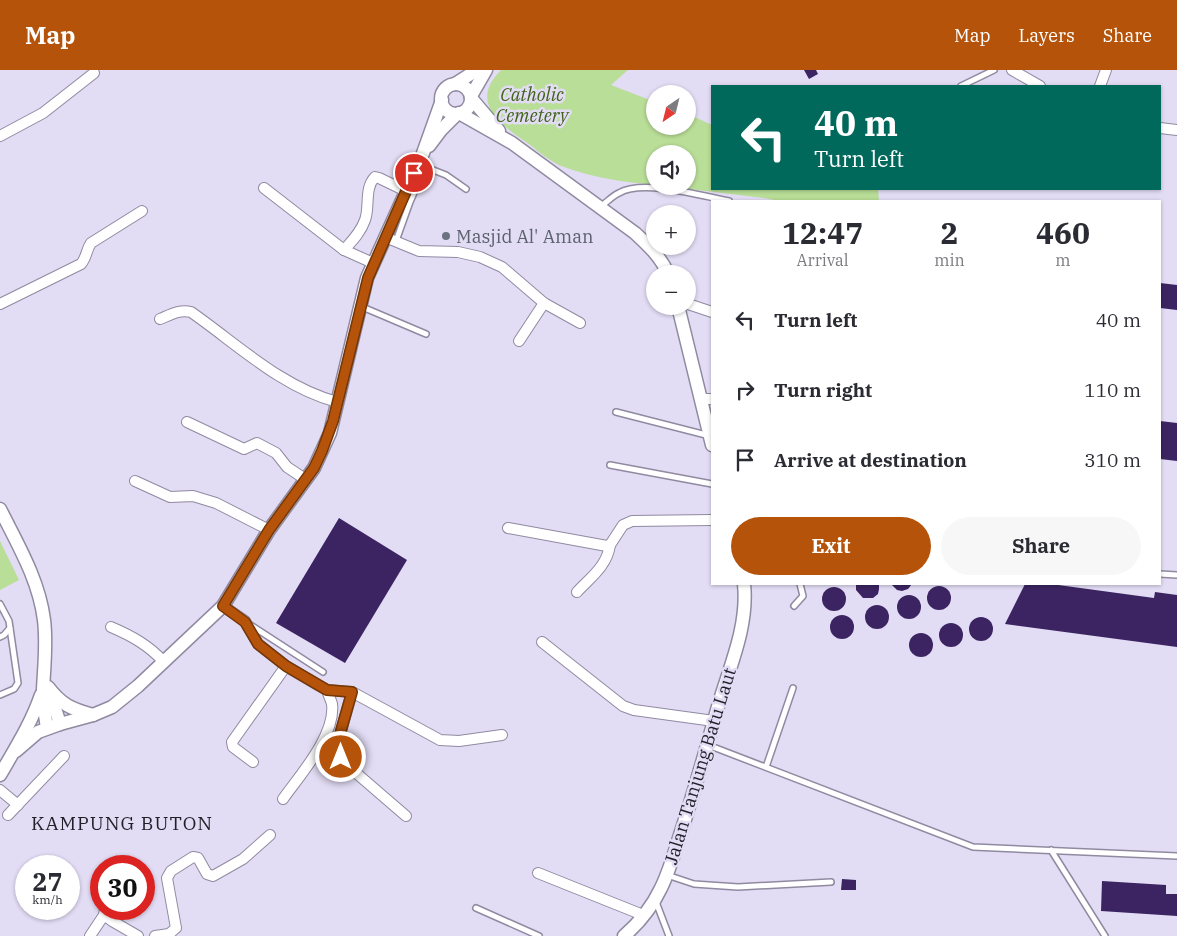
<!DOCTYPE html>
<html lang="en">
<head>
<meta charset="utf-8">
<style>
	:root { --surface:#fff; --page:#f7f7f7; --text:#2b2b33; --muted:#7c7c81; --accent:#b45309 }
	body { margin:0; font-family:"IBM Plex Serif",serif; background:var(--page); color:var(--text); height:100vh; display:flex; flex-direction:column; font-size:19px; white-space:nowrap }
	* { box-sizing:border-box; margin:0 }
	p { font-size:16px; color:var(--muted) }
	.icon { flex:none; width:28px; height:28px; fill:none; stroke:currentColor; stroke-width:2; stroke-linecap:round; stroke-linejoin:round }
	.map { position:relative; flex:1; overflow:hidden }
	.panel { position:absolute; left:711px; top:130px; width:450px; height:385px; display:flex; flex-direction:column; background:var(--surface); border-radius:0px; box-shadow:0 1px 4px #0004 }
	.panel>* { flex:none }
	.top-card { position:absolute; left:711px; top:15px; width:450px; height:105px; border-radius:0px; box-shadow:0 1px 4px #0004; background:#00695c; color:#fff; overflow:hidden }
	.needle { width:32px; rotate:215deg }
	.controls { position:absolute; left:646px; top:15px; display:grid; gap:10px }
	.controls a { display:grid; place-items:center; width:50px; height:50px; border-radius:50%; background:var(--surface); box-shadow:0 1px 4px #0004; font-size:25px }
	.speed { position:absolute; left:15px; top:785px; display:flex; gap:10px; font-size:25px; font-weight:700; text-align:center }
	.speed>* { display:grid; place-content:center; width:65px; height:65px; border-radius:50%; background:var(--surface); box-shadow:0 1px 4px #0004; line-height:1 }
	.speed small { font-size:12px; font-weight:400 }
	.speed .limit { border:8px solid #d22; background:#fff; color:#111 }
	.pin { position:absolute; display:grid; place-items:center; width:42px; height:42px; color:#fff; margin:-21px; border:2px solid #fff; border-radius:50%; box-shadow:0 1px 5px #0007 }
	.me { position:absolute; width:55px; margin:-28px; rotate:0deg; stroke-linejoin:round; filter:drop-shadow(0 0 4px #0008) }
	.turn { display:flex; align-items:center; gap:18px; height:105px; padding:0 20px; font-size:22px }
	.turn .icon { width:65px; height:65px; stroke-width:2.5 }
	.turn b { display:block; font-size:35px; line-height:42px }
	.eta { display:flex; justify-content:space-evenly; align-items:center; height:85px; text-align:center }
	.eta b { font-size:30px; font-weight:700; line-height:35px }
	.cta { display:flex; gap:10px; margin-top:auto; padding:10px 20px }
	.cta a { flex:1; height:58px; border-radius:30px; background:var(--accent); color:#fff; font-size:20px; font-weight:700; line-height:58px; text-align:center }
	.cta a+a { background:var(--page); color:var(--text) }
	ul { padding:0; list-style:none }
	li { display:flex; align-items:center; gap:15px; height:70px; padding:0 20px }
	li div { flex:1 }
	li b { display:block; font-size:19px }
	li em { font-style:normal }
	header { display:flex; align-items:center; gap:30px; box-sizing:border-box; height:70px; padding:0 25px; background:var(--accent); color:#fff }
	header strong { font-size:24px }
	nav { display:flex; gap:28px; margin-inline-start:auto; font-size:18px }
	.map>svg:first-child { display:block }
	.green { fill:#b9de97 }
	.building { fill:#3b2461 }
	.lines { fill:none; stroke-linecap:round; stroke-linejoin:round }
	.service-casing { stroke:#908aa1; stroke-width:8 }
	.minor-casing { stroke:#908aa1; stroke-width:12 }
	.tertiary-casing { stroke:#908aa1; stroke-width:15 }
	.service { stroke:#fff; stroke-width:5 }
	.minor { stroke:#fff; stroke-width:10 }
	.tertiary { stroke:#fff; stroke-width:12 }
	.route-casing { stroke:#753606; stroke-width:12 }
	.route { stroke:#b45309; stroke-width:9 }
	.worship-dot { fill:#6b7280; stroke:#e2dcf4; stroke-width:2 }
	.labels { text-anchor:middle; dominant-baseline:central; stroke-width:5; stroke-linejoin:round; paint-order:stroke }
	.park-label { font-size:18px; font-style:italic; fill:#416319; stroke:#e2dcf4 }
	.worship-label { font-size:18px; fill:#5b616d; stroke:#e2dcf4; text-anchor:start }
	.street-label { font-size:18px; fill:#211f28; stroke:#e2dcf4 }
	.neighbourhood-label { font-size:19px; letter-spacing:1px; fill:#211f28; stroke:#e2dcf4 }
</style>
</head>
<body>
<header>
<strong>Map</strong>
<nav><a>Map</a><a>Layers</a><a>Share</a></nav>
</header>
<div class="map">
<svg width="1177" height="866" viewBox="0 0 1177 866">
	<rect width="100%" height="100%" fill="#e2dcf4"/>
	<!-- green -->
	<g class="green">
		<path d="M501,0H628L611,15L655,32V56H688V44L712,55V119H878L879,131H779L764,128L664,116H688V84H655V115C624,112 594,108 564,97C552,93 539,82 529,74C501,55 468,33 501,0Z"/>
		<polygon points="0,471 19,510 0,520"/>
	</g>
	<!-- building -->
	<g class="building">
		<polygon points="804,0 816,0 818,4 809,9"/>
		<polygon points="1160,213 1177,215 1177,240 1160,238"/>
		<polygon points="1160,351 1177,353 1177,391 1160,389"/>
		<polygon points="339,448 407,490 345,593 276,553"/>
		<polygon points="856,514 879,514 879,519 878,524 873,528 863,528 856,520"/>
		<polygon points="891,514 912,514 908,519 902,521 897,520"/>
		<polygon points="1025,514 1051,514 1154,528 1155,522 1177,525 1177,577 1005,554"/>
		<circle cx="939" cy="528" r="12"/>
		<circle cx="834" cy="529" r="12"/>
		<circle cx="909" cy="537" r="12"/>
		<circle cx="877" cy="547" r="12"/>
		<circle cx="842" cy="557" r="12"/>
		<circle cx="981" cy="559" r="12"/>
		<circle cx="951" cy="565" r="12"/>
		<circle cx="921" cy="575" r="12"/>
		<polygon points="842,809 856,810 856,820 841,820"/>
		<polygon points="1102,811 1166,815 1166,824 1177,824 1177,846 1101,841"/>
	</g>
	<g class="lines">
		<defs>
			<g id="service">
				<polyline points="961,16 994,0"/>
				<path d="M600,137C606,133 612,126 619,123C643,109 702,126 729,131"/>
				<polyline points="396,171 410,132 424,100 428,98 446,105 466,119"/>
				<polyline points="360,236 426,264"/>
				<polyline points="616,342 710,366"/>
				<polyline points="610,395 712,414"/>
				<polyline points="1160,504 1177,505"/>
				<polyline points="0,534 9,551 10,558 4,565 0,567"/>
				<polyline points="794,536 803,526 800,514"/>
				<polyline points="249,554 323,602"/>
				<polyline points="0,625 14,619 18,613 10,558"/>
				<polyline points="708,675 973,777 1177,786"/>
				<polyline points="766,697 793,618"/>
				<polyline points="1051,780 1105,866"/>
				<polyline points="667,805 694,814 738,817 831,812"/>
				<polyline points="656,832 669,866"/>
				<polyline points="476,838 539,866"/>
			</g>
			<g id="minor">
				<polyline points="1012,0 1040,16"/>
				<polyline points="1100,16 1106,0"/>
				<polyline points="1160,58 1177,60"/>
				<polyline points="0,66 43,43 94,3"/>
				<polyline points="264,118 344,180 373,193"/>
				<polyline points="385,167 419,181 458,182 480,187 502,197 544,233 580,253"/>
				<path d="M344,180C352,171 361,162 365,150C370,137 364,118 375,107L379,108L406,121"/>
				<path d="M0,234L81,194C87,187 86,180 91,173L142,141"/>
				<polyline points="688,234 712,242"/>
				<path d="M160,249C170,245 179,239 191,242C237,274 281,317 337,332"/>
				<polyline points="519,271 544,233"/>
				<polyline points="702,329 712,329"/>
				<polyline points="187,352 244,379 257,373 276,383 287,397 305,409"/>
				<polyline points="135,411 170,427 193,426 216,433 269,460"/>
				<polyline points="508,458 607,476 610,475 623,455 632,451 712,450"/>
				<path d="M577,522C591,507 607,496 610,475"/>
				<polyline points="223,536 245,551 258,574 286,596 318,615 327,620 352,622 440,670 459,671 502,665"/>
				<path d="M111,557C132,566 148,575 163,591"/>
				<polyline points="542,572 623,636 634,640 714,651"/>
				<polyline points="352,622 340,665 341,687 348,696 406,746"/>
				<polyline points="253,692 233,677 232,672 286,596"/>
				<polyline points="0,720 18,735"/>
				<path d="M283,729C300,705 336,665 332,634C331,630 328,624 327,620"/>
				<polyline points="8,745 64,686"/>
				<polyline points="538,803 643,845"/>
				<polyline points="104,845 112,851 138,866"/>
				<polyline points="90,866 104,845 105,839"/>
				<polyline points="155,866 169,864 176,858 167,808 171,801 193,787 198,788 207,804 213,806 243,789 270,765"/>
			</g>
			<g id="tertiary">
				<polyline points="455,14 477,0"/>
				<circle cx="456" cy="29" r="15"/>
				<polyline points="471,26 486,0"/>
				<polyline points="471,28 499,61"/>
				<path d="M459,43L512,73L635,163C648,175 661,187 668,204"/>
				<polyline points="429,76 441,60 457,44"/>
				<polyline points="678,236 712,375"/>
				<path d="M0,439C18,475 39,510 44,550C47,574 44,597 43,620C43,633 45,646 47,658"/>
				<path d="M48,617C62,635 71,639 93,645"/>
				<polyline points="50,622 60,654"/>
				<polyline points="16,681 38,662 60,654 93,645 112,637 138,616 223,536 269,460 314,398 330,363 367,208 422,86 442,30"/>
				<path d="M0,705C15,679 31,654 41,625"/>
				<path d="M624,866C639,853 653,835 661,818C669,802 674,784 679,768C692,729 703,690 714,651C725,606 749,561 744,514"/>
			</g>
		</defs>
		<!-- service casing -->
		<use href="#service" class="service-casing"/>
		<!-- minor casing -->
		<use href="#minor" class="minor-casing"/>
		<!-- tertiary casing -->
		<use href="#tertiary" class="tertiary-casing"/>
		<!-- service -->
		<use href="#service" class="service"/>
		<!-- minor -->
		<use href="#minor" class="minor"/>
		<!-- tertiary -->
		<use href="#tertiary" class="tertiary"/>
	</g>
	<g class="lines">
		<defs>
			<polyline id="route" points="341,687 340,664 352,622 327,620 286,596 258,574 245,552 223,536 269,460 314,398 322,381 333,351 368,208 414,103"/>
		</defs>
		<!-- route casing -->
		<use href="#route" class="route-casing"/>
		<!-- route -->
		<use href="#route" class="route"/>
	</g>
	<!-- markers -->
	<circle class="worship-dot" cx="446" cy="166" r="5"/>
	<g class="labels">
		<!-- park labels -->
		<g class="park-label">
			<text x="532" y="24">Catholic<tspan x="532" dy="21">Cemetery</tspan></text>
		</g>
		<!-- worship labels -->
		<g class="worship-label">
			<text x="456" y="166">Masjid Al' Aman</text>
		</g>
		<!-- street labels -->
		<g class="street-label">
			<text transform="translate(700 696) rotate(-73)">Jalan Tanjung Batu Laut</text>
		</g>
		<!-- neighbourhood labels -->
		<g class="neighbourhood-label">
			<text x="122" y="753">KAMPUNG BUTON</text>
		</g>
	</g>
</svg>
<div class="controls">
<a><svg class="needle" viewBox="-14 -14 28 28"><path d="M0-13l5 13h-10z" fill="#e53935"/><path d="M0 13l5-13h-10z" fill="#7c7c81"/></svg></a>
<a><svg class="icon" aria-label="sound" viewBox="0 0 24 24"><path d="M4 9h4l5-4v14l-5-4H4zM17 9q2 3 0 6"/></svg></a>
<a>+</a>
<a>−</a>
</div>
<div class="speed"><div>27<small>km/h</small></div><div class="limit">30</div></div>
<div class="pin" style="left:414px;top:103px;background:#d93025"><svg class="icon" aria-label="arrive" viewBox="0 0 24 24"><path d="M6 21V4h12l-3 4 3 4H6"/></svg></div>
<svg class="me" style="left:341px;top:687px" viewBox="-20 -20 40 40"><circle r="17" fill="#b45309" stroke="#fff" stroke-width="3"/><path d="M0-11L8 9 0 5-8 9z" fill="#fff"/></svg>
<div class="top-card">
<div class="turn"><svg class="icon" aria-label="left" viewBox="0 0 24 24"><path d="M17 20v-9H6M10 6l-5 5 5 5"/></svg><div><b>40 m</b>Turn left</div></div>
</div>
<section class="panel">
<div class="eta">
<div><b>12:47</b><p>Arrival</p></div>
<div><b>2</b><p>min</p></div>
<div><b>460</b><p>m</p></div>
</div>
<ul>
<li><svg class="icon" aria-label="left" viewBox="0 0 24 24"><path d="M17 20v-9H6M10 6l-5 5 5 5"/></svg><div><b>Turn left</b></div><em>40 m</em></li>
<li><svg class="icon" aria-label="right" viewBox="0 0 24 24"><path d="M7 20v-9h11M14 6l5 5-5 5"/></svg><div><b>Turn right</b></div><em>110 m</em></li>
<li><svg class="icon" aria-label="arrive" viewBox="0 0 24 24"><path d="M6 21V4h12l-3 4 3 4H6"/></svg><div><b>Arrive at destination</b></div><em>310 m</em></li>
</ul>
<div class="cta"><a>Exit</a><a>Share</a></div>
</section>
</div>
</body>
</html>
